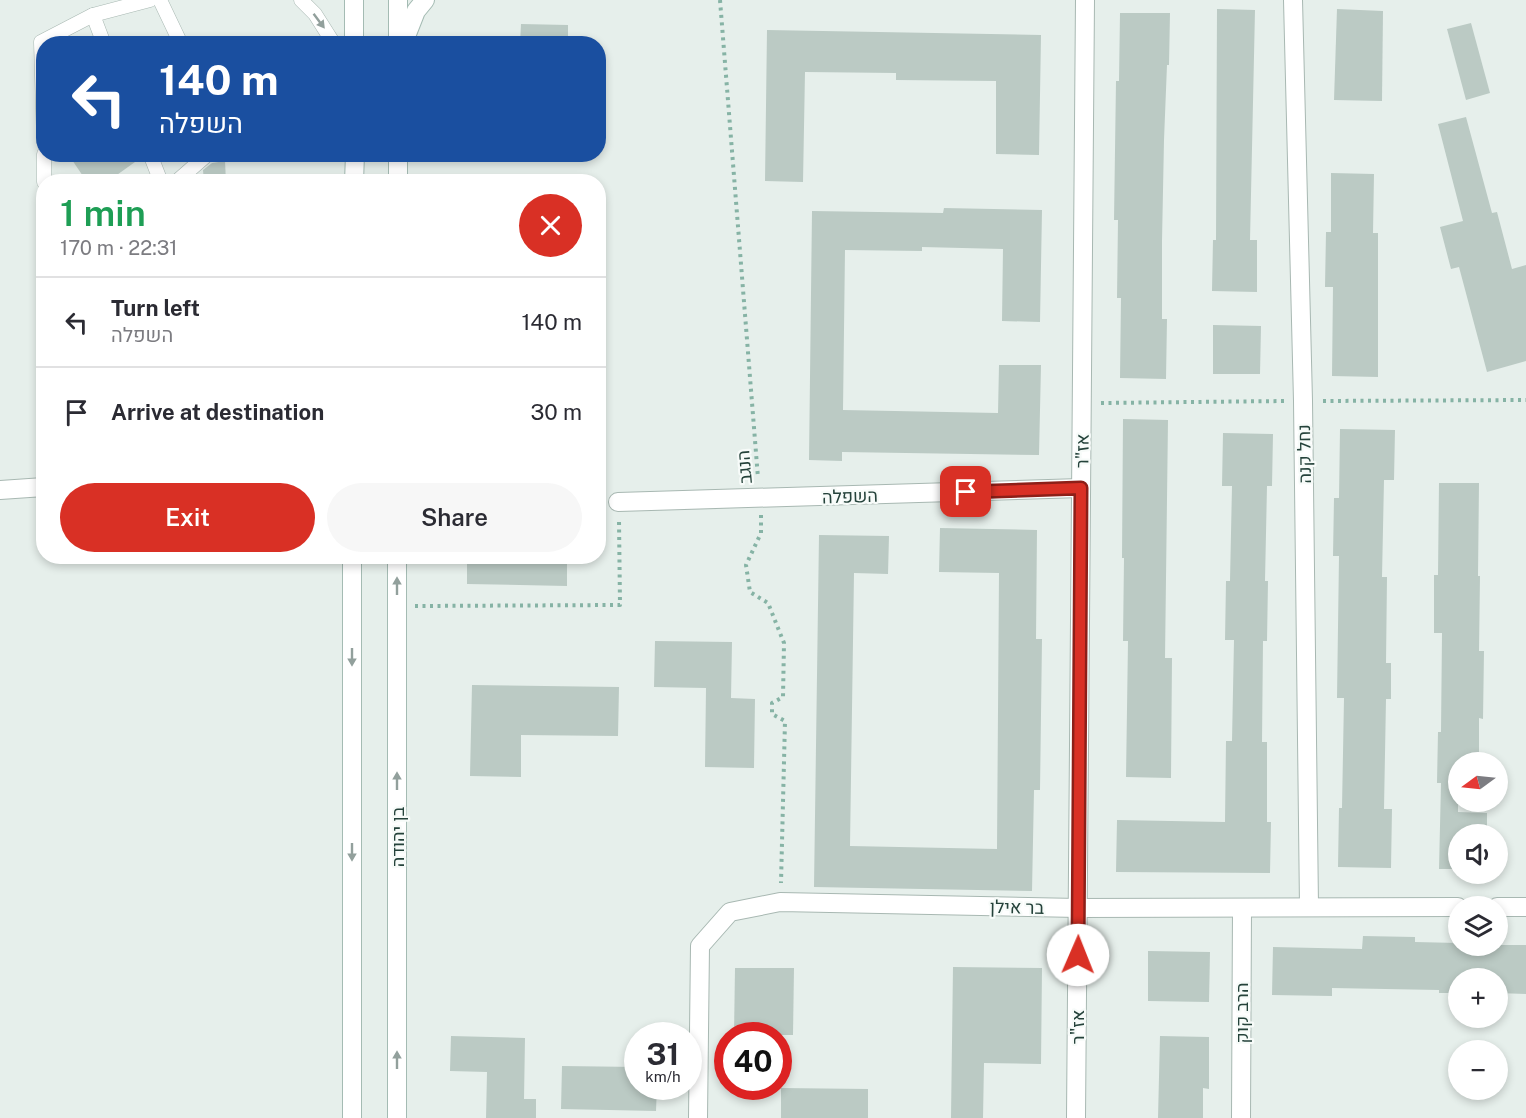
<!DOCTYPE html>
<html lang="en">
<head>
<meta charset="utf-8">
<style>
	:root { --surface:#fff; --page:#f7f7f7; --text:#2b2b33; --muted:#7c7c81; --line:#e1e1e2; --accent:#d93025 }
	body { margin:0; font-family:"Public Sans",Heebo,sans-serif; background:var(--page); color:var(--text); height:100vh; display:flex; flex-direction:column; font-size:22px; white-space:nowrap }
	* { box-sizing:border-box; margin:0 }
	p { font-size:20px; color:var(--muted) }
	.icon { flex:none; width:33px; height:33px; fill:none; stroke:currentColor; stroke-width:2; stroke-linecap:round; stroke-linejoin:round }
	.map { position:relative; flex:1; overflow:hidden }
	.details { position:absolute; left:36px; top:174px; width:570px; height:390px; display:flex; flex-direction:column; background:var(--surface); border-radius:24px; box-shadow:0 3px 9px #0003 }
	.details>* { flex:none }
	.guide { position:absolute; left:36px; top:36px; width:570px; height:126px; border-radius:24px; box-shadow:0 3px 9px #0003; background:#1a4fa0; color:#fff; overflow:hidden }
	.needle { width:39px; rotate:255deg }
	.tools { position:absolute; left:1448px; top:752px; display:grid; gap:12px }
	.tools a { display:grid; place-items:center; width:60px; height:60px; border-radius:50%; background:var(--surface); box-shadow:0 3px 9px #0003; font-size:30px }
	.speed { position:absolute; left:624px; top:1022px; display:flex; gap:12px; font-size:30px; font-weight:700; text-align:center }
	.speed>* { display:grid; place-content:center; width:78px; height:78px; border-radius:50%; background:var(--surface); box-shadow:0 3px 9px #0003; line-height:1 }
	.speed small { font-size:15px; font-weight:400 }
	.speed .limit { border:9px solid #d22; background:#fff; color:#111 }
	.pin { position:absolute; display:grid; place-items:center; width:51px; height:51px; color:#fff; margin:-26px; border-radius:12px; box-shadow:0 3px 9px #0006 }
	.me { position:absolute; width:66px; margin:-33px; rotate:1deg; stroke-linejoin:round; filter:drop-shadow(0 0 4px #0008) }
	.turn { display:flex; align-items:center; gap:21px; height:126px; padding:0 24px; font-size:27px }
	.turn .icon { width:78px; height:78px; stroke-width:2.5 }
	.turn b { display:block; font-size:42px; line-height:51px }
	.round { display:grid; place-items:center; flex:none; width:63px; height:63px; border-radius:32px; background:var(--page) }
	.head { display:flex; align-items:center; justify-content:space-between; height:102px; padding:0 24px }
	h1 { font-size:36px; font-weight:600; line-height:45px; color:#1e9e55 }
	.button { display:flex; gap:12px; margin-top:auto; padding:12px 24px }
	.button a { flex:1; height:69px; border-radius:36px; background:var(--accent); color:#fff; font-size:24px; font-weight:600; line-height:69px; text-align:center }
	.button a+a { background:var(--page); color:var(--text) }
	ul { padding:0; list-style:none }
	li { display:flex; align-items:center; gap:18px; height:90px; padding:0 24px; border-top:2px solid var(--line) }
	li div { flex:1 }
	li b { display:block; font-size:22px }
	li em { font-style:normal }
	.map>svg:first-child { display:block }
	.building { fill:#bbcac4 }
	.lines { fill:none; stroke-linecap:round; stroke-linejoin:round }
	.service-casing { stroke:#a8b8b2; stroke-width:15 }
	.minor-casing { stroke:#a8b8b2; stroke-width:20 }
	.tertiary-casing { stroke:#a8b8b2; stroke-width:20 }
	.secondary-casing { stroke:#a4bbb3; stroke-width:20 }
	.path { stroke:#86b3a5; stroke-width:4; stroke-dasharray:3 4.5; stroke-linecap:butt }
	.service { stroke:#fff; stroke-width:14 }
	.minor { stroke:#fff; stroke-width:18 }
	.tertiary { stroke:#fff; stroke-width:18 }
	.secondary { stroke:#fff; stroke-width:18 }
	.oneway { fill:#92a09c }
	.route-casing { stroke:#8d1f18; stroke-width:15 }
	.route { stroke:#d93025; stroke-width:10 }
	.labels { text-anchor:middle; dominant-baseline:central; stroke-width:4.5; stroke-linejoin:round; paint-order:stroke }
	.street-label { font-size:18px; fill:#24423a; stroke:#f7fbf9 }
</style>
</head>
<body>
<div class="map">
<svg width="1526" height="1118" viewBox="0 0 1526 1118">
	<rect width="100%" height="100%" fill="#e6efeb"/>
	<!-- building -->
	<g class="building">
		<polygon points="1217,9 1255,10 1250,240 1257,240 1257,292 1212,291 1213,240 1216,240"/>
		<polygon points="1337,9 1383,11 1382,101 1334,100"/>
		<polygon points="1120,13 1170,13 1169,65 1167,65 1164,140 1162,241 1162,319 1167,319 1166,379 1120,378 1121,298 1117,298 1118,220 1114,220 1116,81 1119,81"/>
		<polygon points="1471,23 1490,93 1466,100 1447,29"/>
		<polygon points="521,24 568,25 568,44 520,44"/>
		<polygon points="767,30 1041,35 1039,155 996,154 996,81 896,80 896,73 805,72 803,182 765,181"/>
		<polygon points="1466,117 1492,213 1497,212 1512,269 1526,265 1526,361 1487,372 1459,267 1451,269 1440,227 1463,221 1438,124"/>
		<polygon points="68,154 141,154 142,157 107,182 87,182"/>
		<polygon points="225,161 226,182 204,182 203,170 212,163"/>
		<polygon points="1331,173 1374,174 1373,233 1378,233 1378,377 1332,376 1333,287 1325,287 1326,232 1331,232"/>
		<polygon points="944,208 1042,210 1040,322 1002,321 1003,249 922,247 922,251 845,250 843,410 998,413 999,365 1041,365 1039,455 842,452 842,461 809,460 812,211 943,213"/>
		<polygon points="1213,325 1261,326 1260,374 1213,374"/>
		<polygon points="1123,419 1168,420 1165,658 1172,658 1171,778 1126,777 1128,641 1123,641 1124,558 1122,558"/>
		<polygon points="1340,429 1395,430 1394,480 1384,480 1382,577 1387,577 1386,663 1391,663 1391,699 1386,699 1384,809 1392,809 1391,868 1338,867 1339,808 1342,808 1344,698 1337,698 1339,556 1333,556 1334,498 1339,498"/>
		<polygon points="1223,433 1273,434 1272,486 1267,486 1265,581 1268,581 1267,641 1263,641 1262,742 1267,742 1267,822 1271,822 1270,873 1116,872 1117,820 1225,822 1226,741 1232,741 1234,640 1225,640 1226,581 1230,581 1232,486 1222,486"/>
		<polygon points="1439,483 1479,483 1478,576 1480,576 1479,651 1484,651 1483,719 1479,718 1479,762 1458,762 1458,812 1487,813 1487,834 1458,834 1458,869 1439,869 1441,783 1437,783 1438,732 1441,732 1442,633 1434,633 1434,575 1438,575"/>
		<polygon points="940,528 1037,530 1036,639 1042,639 1040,790 1034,790 1032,891 814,887 819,535 889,536 888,574 854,573 850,846 997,849 999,573 939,572"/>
		<polygon points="467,556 567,556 567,586 467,584"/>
		<polygon points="655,641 732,642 731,698 755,699 754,768 705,767 706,688 654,687"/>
		<polygon points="472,685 619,687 618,736 521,735 521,777 470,776"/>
		<polygon points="1363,936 1415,937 1415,942 1458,943 1458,945 1526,945 1526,994 1497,993 1497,978 1458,978 1458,993 1439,993 1439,990 1332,988 1332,996 1272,995 1273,947 1362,949"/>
		<polygon points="1148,951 1210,952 1209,1002 1148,1001"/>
		<polygon points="953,967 1042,968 1041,1064 984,1063 983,1118 951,1118"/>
		<polygon points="735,968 794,968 793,1035 734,1035"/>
		<polygon points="451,1036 525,1038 524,1099 536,1099 536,1118 486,1118 487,1072 450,1071"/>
		<polygon points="1160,1036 1209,1037 1209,1089 1203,1088 1203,1118 1158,1118"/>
		<polygon points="562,1066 638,1067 638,1086 657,1086 656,1111 561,1109"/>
		<polygon points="781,1088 868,1089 868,1118 781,1118"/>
	</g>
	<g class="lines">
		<defs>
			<g id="service">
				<polyline points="160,0 181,44"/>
				<polyline points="301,0 315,14 334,44"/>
				<polyline points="93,15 104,44"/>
				<polyline points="44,142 41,42 93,15 150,0"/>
				<polyline points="44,154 44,182"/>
				<polyline points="150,154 161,182"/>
				<polyline points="176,182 208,154"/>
			</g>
			<g id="minor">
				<polyline points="1293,0 1303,401 1309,907"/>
				<polyline points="0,490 44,487"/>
				<polyline points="618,502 1081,488"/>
				<polyline points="698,1118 700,946 730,912 780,902 1078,908"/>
				<polyline points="1241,1118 1242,908"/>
			</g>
			<g id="tertiary">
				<polyline points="1497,907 1526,907"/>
				<polyline points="1078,908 1458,907"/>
				<polyline points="1076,1118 1085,0"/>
			</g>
			<g id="secondary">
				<polyline points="354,0 354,44"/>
				<polyline points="398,0 398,42"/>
				<polyline points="403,44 416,11 425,0"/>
				<polyline points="354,182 355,154"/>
				<polyline points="398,182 398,154"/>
				<polyline points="397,556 397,1118"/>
				<polyline points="352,1118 352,556"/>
			</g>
		</defs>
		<!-- service casing -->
		<use href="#service" class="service-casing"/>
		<!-- minor casing -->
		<use href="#minor" class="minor-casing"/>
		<!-- tertiary casing -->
		<use href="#tertiary" class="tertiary-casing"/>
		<!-- secondary casing -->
		<use href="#secondary" class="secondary-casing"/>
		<!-- path -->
		<g class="path">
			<polyline points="720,0 758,478"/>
			<polyline points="1323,401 1526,400"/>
			<polyline points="1101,403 1285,401"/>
			<polyline points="761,515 761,533 746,565 750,592 768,603 784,643 783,697 772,703 772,714 785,721 781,883"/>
			<polyline points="415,606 620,605 619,521"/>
		</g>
		<!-- service -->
		<use href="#service" class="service"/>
		<!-- minor -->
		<use href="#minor" class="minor"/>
		<!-- tertiary -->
		<use href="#tertiary" class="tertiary"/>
		<!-- secondary -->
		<use href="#secondary" class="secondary"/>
	</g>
	<!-- one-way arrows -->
	<defs><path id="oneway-solid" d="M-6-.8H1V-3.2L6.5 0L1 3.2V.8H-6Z" transform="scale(1.5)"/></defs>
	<g class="oneway">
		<use href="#oneway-solid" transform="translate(319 21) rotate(53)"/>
		<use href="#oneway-solid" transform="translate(397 586) rotate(-90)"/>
		<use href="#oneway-solid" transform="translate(352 657) rotate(90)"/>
		<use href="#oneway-solid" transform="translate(397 781) rotate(-90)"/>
		<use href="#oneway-solid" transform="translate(352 852) rotate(90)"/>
		<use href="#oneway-solid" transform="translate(397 1060) rotate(-90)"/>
	</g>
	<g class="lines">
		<defs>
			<polyline id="route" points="966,492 1081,488 1078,955"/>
		</defs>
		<!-- route casing -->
		<use href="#route" class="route-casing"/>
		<!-- route -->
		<use href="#route" class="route"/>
	</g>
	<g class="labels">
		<!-- street labels -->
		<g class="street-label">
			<text transform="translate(1082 451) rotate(-89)">אז"ר</text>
			<text transform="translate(1304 454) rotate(-91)">נחל קנה</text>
			<text transform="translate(744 467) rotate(-95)">הנגב</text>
			<text transform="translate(850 496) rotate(-2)">השפלה</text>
			<text transform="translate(397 837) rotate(-90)">בן יהודה</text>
			<text transform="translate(1017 907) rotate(1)">בר אילן</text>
			<text transform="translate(1241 1013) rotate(-90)">הרב קוק</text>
			<text transform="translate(1077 1027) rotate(-90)">אז"ר</text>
		</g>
	</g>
</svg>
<div class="tools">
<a><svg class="needle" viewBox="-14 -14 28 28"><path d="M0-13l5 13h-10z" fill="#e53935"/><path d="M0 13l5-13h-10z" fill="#7c7c81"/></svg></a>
<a><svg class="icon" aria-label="sound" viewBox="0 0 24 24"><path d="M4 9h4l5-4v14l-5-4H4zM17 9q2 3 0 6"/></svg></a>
<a><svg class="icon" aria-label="layers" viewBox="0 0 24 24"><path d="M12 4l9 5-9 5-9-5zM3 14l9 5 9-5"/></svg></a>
<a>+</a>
<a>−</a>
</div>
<div class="speed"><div>31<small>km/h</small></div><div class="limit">40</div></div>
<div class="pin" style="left:966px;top:492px;background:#d93025"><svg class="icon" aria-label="arrive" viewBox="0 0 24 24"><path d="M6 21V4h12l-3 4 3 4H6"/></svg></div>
<svg class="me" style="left:1078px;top:955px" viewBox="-20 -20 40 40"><circle r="19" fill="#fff"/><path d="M0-13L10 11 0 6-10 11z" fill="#d93025"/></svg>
<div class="guide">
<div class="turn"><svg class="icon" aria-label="left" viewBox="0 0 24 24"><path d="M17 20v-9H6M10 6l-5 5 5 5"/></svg><div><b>140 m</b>השפלה</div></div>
</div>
<section class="details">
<div class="head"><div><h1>1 min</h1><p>170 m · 22:31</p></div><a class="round" style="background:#d93025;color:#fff"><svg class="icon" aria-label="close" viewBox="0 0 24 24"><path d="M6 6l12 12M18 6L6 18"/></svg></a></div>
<ul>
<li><svg class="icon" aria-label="left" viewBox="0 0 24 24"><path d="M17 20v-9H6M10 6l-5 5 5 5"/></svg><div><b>Turn left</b><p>השפלה</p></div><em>140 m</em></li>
<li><svg class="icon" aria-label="arrive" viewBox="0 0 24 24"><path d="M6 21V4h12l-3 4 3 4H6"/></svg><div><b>Arrive at destination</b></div><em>30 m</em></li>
</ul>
<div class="button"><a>Exit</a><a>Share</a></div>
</section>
</div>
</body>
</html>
